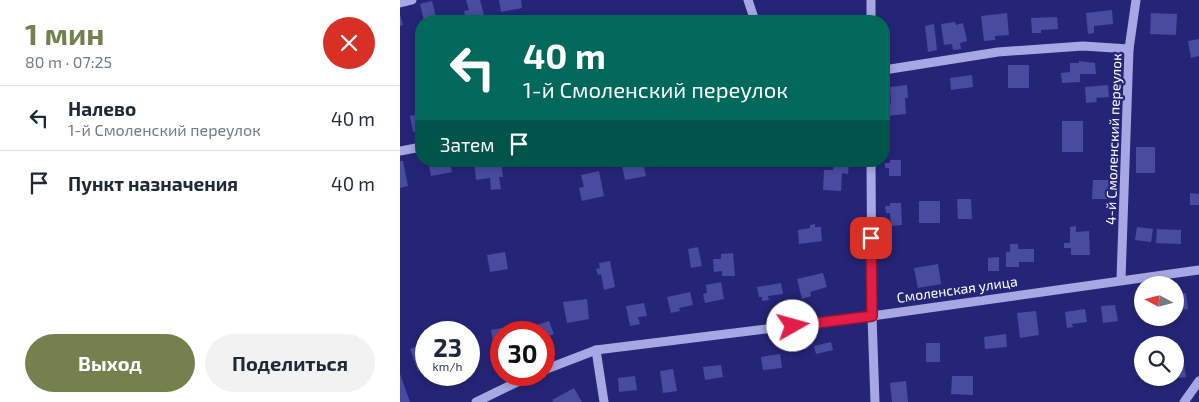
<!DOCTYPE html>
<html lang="ru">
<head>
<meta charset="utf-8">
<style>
	:root { --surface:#fff; --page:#f2f2f3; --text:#1f2937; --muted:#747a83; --line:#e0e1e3; --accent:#74814e }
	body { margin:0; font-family:"Exo 2",sans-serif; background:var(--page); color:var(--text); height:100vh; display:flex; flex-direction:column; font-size:19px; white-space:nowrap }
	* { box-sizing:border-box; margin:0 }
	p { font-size:16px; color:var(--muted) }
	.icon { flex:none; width:28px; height:28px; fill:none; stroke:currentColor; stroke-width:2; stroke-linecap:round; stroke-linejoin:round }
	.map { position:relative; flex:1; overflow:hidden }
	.sheet { display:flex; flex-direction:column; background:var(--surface); width:400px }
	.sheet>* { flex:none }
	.top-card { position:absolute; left:15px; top:15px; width:475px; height:152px; border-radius:20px; box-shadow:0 2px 8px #0003; background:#00695c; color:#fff; overflow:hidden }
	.needle { width:32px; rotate:277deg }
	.fabs { position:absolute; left:734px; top:276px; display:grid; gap:10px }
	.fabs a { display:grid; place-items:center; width:50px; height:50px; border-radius:50%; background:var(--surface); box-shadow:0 2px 8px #0003; font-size:25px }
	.speed { position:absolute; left:15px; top:321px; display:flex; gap:10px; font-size:25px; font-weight:700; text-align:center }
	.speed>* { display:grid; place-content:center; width:65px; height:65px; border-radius:50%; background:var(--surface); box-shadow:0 2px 8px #0003; line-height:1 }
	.speed small { font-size:12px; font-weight:400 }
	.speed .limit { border:8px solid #d22; background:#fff; color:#111 }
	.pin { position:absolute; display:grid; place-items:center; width:42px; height:42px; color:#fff; margin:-21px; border-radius:10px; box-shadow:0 2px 8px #0006 }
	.me { position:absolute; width:55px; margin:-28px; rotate:83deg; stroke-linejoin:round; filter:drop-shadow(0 0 4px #0008) }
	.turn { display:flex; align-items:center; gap:18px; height:105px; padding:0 25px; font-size:22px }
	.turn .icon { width:65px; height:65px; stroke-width:2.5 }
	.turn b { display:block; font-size:35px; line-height:42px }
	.then { display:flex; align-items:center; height:48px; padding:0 25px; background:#0003; gap:10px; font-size:19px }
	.round { display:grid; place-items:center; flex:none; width:52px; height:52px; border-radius:26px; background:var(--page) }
	.summary { display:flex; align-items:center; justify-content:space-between; height:85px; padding:0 25px }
	h1 { font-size:30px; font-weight:700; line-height:38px; color:var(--accent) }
	.button { display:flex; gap:10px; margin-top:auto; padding:10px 25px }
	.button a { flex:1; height:58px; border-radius:30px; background:var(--accent); color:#fff; font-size:20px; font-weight:700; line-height:58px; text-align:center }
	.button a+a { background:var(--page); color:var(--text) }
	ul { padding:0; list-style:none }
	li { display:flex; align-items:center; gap:15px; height:65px; padding:0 25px; border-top:1px solid var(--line) }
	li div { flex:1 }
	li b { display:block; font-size:19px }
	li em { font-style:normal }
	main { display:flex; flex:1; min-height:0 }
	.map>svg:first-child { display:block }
	.building { fill:#494ba0 }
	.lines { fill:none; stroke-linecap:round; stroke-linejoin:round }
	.minor { stroke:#a7a8e3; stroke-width:9 }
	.route-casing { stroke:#92132f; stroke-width:12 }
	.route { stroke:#e11d48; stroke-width:9 }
	.labels { text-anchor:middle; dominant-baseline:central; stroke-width:4.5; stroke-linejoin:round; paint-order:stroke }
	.street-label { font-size:14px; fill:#fff; stroke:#252578 }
</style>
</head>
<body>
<main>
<section class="sheet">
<div class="summary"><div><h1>1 мин</h1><p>80 m · 07:25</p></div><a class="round" style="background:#d93025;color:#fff"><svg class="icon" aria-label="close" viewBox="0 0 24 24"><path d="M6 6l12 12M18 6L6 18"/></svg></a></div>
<ul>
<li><svg class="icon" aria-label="left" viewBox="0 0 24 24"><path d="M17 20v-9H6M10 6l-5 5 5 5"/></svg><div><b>Налево</b><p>1-й Смоленский переулок</p></div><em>40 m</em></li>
<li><svg class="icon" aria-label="arrive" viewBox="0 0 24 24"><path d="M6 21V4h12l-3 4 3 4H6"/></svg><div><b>Пункт назначения</b></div><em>40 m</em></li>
</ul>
<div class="button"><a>Выход</a><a>Поделиться</a></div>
</section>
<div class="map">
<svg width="799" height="402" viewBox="0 0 799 402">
	<rect width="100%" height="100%" fill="#252578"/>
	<!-- building -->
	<g class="building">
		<polygon points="66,0 80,0 84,15 66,19 64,11 69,10"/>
		<polygon points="99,0 121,0 122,8 101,12"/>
		<polygon points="32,1 37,21 24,21 20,4"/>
		<polygon points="712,10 713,24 694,26 694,33 688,34 686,13"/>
		<polygon points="607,13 609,35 595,36 595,40 584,41 581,16"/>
		<polygon points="751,13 777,14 776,35 750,34"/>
		<polygon points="0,14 3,25 0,26"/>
		<polygon points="657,17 658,29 641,30 641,33 632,33 631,18"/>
		<polygon points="555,22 556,25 563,23 567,41 560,43 561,49 553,50 552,44 544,45 541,24"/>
		<polygon points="534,24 537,50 528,52 525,26"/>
		<polygon points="799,39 799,56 791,58 788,41"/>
		<polygon points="679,61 695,63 696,74 680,74 680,82 662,83 661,73 670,72 670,63 679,63"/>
		<rect x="608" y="65" width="21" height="23"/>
		<polygon points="572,75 573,87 551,90 550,78"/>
		<polygon points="507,85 508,98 505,98 506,114 486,116 485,104 491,104 490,87"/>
		<polygon points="708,85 709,97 696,98 697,102 686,103 685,87"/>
		<polygon points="21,114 21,130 13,132 10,116"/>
		<rect x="662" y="121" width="21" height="31"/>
		<rect x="736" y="147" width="19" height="26"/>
		<polygon points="490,160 501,160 501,176 489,176 489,168 485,168 485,163 490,163"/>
		<polygon points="0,161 3,161 8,186 0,188"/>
		<polygon points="28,161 55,161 55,166 51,167 52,172 31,176"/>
		<polygon points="74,161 101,161 103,177 99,177 101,189 91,190 90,178 76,180"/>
		<polygon points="243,162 246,176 225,180 222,166"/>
		<polygon points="434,162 449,163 448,174 442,173 441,191 423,190 424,170 433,170"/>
		<polygon points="199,171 204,196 182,201 179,188 184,187 181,175"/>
		<polygon points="693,180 710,180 709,199 692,199"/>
		<polygon points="790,193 799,194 799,205 790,205"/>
		<polygon points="557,199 571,199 572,219 558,219"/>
		<rect x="519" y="201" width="21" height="22"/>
		<polygon points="490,203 501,203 502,225 491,226 490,213 486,213 485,206 490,206"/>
		<polygon points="415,224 415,227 421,227 422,241 399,244 398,230 410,228 410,225"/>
		<polygon points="676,226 676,232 689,231 690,255 671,255 671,248 664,248 664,243 670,243 670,227"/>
		<polygon points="737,227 753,229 751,242 735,240"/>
		<polygon points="757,229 781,230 781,244 756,243"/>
		<polygon points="610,244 618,244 618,249 634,249 634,262 619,262 619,267 606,267 606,252 610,252"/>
		<polygon points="298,247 302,266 291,268 288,249"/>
		<polygon points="105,252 108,269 90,272 87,255"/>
		<polygon points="333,253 335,276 322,276 322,271 314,272 313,259 321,259 321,254"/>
		<polygon points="599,257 599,271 588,271 588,258"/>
		<polygon points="210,261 215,287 204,290 201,274 198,275 196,269 200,268 199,263"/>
		<polygon points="538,264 541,284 518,288 514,268"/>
		<polygon points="423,273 427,287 410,292 411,296 402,299 397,279"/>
		<polygon points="321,282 324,299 305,303 303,294 307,293 306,285"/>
		<polygon points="381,283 383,294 368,296 369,300 362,301 362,297 359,297 357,287"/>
		<polygon points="290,292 293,305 279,308 280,311 271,313 267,297"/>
		<polygon points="786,293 788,309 775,311 775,294"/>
		<polygon points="187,299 189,319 167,323 163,302"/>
		<polygon points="244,303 247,316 238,317 240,324 230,326 226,306"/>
		<polygon points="715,305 718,321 703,323 701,306"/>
		<polygon points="685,309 687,322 672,324 673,327 667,328 665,312"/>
		<polygon points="636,311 639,335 620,338 617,313"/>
		<polygon points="149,321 154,334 144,338 144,332 130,332 128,328"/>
		<polygon points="107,327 108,332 101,332 101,350 97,351 97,347 94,348 91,330"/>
		<polygon points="606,334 607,347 585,349 584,337"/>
		<polygon points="431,342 433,350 416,354 414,346"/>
		<rect x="526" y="343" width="14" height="19"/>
		<polygon points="24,344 26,350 26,368 18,371 10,349"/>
		<polygon points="69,344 73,356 69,358"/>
		<polygon points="380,354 382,368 363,370 361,357"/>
		<polygon points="784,364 786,377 771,379 771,383 762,385 761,378 775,378 775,366"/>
		<polygon points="321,365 323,377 305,380 303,367"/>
		<polygon points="273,369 277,391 263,393 260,371"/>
		<polygon points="0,374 10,402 0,402"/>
		<polygon points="235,376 237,390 219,392 218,378"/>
		<polygon points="552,376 573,376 573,395 551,394"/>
		<polygon points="506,381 508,402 492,402 490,383"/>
		<polygon points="174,388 182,402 154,402 152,400"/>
	</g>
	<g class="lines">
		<!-- minor -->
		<g class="minor">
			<polyline points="348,0 355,21"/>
			<polyline points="0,3 12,0"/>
			<polyline points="471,21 471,0"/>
			<polyline points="484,70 598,52 683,46 729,49"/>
			<polyline points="0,151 21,147"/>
			<polyline points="471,161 472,316 475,402"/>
			<polyline points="721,279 729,49 736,0"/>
			<polyline points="196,350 204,402"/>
			<polyline points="144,370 196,350 472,316 799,270"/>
			<polyline points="76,402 132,375"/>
			<polyline points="784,402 799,381"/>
		</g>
	</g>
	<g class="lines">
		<defs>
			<polyline id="route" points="393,326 472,316 471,238"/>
		</defs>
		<!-- route casing -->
		<use href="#route" class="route-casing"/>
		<!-- route -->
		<use href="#route" class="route"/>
	</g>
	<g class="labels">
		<!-- street labels -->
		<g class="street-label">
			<text transform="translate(713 139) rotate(-88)">4-й Смоленский переулок</text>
			<text transform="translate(557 289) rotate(-8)">Смоленская улица</text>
		</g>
	</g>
</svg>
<div class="fabs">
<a><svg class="needle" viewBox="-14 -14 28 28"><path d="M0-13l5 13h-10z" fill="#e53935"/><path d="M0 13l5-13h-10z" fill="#747a83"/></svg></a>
<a><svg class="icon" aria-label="search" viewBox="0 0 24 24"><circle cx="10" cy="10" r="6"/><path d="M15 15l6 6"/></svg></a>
</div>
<div class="speed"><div>23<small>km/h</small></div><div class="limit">30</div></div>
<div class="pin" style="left:471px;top:238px;background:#d93025"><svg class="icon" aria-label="arrive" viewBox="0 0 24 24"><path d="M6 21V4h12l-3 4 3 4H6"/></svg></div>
<svg class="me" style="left:393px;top:326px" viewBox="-20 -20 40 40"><circle r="19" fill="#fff"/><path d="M0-13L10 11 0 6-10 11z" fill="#e11d48"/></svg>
<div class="top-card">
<div class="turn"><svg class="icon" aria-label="left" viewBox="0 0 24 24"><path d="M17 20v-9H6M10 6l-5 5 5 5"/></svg><div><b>40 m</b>1-й Смоленский переулок</div></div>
<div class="then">Затем<svg class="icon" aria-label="arrive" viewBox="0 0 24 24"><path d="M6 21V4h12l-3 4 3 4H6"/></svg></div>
</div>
</div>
</main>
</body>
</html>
